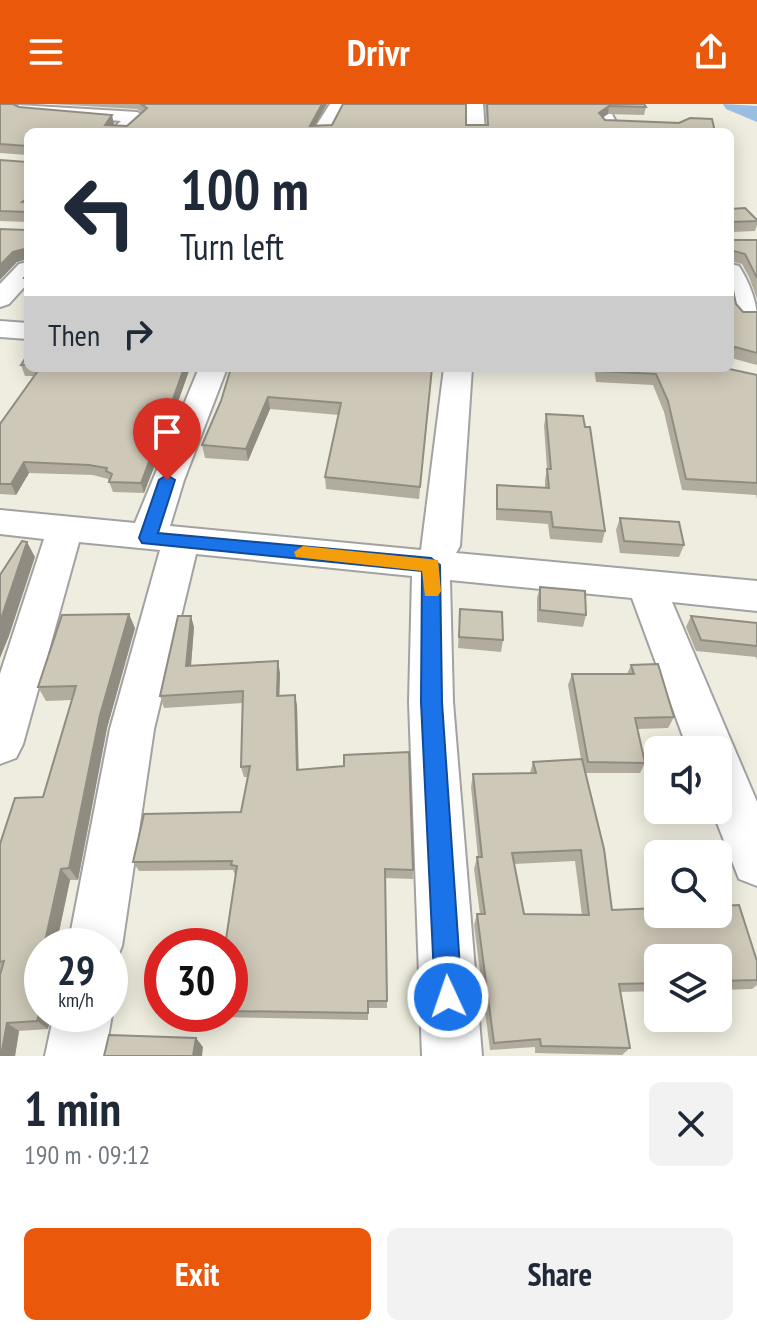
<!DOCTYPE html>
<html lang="en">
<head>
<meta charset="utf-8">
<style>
	:root { --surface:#fff; --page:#f2f2f3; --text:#1f2937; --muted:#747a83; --accent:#ea580c }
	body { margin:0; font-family:"PT Sans Narrow",sans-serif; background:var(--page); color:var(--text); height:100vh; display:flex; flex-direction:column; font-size:30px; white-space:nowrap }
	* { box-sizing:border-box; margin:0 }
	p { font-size:26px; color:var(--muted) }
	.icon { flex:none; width:44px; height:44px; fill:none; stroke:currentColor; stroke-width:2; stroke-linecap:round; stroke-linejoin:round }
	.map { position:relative; height:952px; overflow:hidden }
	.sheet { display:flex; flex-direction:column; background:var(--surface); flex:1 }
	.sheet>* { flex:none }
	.guide { position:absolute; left:24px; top:24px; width:710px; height:244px; border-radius:12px; box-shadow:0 4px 20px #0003; background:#fff; color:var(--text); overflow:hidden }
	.buttons { position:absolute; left:644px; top:632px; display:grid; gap:16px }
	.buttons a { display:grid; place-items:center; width:88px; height:88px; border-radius:12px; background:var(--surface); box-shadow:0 4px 20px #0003; font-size:40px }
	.speed { position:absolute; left:24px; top:824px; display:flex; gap:16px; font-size:40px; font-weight:700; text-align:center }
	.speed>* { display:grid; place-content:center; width:104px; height:104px; border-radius:50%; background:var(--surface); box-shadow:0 4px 20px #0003; line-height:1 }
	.speed small { font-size:20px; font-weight:400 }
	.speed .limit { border:12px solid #d22; background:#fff; color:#111 }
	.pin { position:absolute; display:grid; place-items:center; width:68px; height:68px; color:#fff; margin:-82px -34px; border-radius:50% 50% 50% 0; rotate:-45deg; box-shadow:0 0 8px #0007 }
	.pin .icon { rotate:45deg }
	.me { position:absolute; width:88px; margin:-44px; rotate:357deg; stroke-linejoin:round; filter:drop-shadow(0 0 6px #0008) }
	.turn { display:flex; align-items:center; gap:28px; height:168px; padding:0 24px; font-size:36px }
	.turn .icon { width:104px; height:104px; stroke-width:2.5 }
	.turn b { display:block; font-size:56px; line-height:68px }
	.then { display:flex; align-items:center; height:76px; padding:0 24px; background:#0003; gap:16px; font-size:30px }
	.round { display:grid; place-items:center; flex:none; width:84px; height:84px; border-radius:12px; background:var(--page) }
	.overview { display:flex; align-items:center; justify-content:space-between; height:136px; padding:0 24px }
	h1 { font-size:48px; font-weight:700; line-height:60px }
	.cta { display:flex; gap:16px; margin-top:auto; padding:16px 24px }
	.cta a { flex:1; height:92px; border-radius:12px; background:var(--accent); color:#fff; font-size:32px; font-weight:700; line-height:92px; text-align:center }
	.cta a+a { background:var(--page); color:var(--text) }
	header { display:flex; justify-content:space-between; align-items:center; height:104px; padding:0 24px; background:var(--accent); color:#fff; font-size:36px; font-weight:700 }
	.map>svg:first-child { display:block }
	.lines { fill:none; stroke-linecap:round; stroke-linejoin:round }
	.river { fill:#9abee1; fill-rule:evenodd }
	.minor-casing { stroke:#a2a2a2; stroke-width:4 }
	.minor { fill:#fff; fill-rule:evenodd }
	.wall { fill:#b1ac9e; fill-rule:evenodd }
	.shaded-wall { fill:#908c81 }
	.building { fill:#cec8b8; stroke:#908c81; stroke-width:2; fill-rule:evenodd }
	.route { fill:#1a73e8; stroke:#114b97; stroke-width:2 }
	.slow { fill:#f59e0b }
</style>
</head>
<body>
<header><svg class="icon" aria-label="menu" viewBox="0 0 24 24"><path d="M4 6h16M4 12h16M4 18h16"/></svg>Drivr<svg class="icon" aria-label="share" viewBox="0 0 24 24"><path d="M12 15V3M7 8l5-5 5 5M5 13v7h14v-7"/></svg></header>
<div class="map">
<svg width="757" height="952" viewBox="0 0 757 952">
	<rect width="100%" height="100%" fill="#eeeddf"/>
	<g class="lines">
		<!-- river -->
		<polygon class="river" points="723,0 757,2 757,18 726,5"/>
		<defs>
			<g id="minor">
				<path d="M1,0L137,8L146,13L129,28H109L121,17C97,15 16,14 1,0Z"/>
				<polygon points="330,0 346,0 330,28 312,28"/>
				<polygon points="467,0 483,0 485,28 467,28"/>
				<polygon points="589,0 607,0 621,28 603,28"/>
				<polygon points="28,158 28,179 9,200 0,203 0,180 19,160"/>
				<path d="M730,160L739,162C749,178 757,197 757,216H739C727,198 730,180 730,160Z"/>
				<polygon points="0,217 28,219 28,235 0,233"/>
				<polygon points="199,264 227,264 184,376 170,422 421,446 444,264 472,264 460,442 456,449 757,477 757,507 672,498 757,698 757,782 739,775 712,706 718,706 718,646 688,646 632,494 450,476 453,598 482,952 422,952 409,598 412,472 196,450 154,625 122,842 114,861 110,863 110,842 68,842 110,625 160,446 79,438 23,640 16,654 0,660 0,570 44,435 0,430 0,406 135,419"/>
				<polygon points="110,906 112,910 105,952 45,952 54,910 110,910"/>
			</g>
		</defs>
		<!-- minor casing -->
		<use href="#minor" class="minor-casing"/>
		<!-- minor -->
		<use href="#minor" class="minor"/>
	</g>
	<!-- wall -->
	<g class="wall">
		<polygon points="0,0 114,20 112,22 127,22 143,9 137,5 52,0 327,0 315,21 487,21 485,0 644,0 646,3 644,11 608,10 602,14 605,16 715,28 28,28 28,184 27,184 24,174 27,169 27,155 17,158 27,126 27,118 0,117 0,56 27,58 27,51 0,49"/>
		<polygon points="730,105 757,116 757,121 755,127 731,128 731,136 757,136 757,195 749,173 742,160 730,157 730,172 736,200 743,208 757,208 757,261 731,254 730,255"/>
		<polygon points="28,250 28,264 190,264 174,309 156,345 158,353 144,389 113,388 108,375 93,371 29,369 16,391 0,390 0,320 35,272 25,272 21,261"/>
		<polygon points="432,264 419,395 326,385 325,373 339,311 270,305 248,357 205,354 202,341 221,297"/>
		<polygon points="594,264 725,264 757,271 757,395 756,391 682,386 664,308 653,281 596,278"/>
		<polygon points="546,310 605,427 602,439 550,435 548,420 496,416 496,393 497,381 545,384 545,376 547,365 544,322"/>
		<polygon points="620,414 684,441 679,453 620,449 616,426"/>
		<polygon points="540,483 586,511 583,523 537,518 537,494"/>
		<polygon points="460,505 503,536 501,548 458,544"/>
		<polygon points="691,512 757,519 757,556 756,553 696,547 686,523"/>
		<polygon points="194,523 191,562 280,569 279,592 295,591 297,602 298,665 413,766 413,775 385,774 387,904 368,904 368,916 220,913 218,910 230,910 230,842 235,771 233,766 139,767 133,758 241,708 248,673 244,673 241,663 243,599 164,604 160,592"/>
		<polygon points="135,524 107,624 78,776 70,776 56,842 42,842 42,910 48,925 19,927 15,952 0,952 0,740 43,693 72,596 46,597 38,583"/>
		<path d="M631,561L674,613L668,624L637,625L645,659L640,669H585L612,806L757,857V881L752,885L718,886V854H658V887L620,888L630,944L622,951L535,949V943L490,946L474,821L477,810H480L474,765L477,753H478L471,683L473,670L530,669L533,658L581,655L568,581L572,570H627ZM575,757L582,811L524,810L514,760Z"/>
	</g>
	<!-- shaded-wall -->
	<g class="shaded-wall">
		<polygon points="322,0 327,0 311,28 310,22"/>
		<polygon points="609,2 608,10 597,17 599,9"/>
		<polygon points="112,11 114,20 108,28 105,21"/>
		<polygon points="24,145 27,155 17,158 0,176 0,161 13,148"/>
		<polygon points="184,264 190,264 174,309 156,345 158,353 144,389 141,379 149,342"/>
		<polygon points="268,293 270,305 248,357 246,345"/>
		<polygon points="24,358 29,369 16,391 11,380"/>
		<polygon points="27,438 35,453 9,532 0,554 0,518"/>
		<polygon points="129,510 135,524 107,624 78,776 69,764 100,611"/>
		<polygon points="191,512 194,523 190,573 186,562"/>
		<polygon points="278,557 280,569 279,604 277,592"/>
		<polygon points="295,591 297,602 299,676 297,666"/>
		<polygon points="61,765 70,776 56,842 44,842"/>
		<polygon points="42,852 42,879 37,875"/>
		<polygon points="41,899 42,910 52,910 48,925 37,917"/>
		<polygon points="7,919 19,927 15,952 1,952"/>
		<polygon points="196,934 203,943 202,952 193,952"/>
	</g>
	<!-- building -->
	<g class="building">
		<polygon points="0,0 13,0 19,3 112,11 105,21 127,22 147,4 141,0 322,0 310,22 332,21 343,0 466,0 466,21 488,21 487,0 644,0 646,3 609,2 599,9 605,16 679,19 690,14 712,15 715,28 28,28 28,94 22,98 28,99 28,174 24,174 27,169 28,148 24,145 13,148 0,161 0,125 27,126 27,108 0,107 0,56 27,58 27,42 0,40"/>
		<polygon points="745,104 757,116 757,117 731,118 731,136 757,136 757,174 745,150 734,147 730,150 730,172 736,200 743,208 757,208 757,249 735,243 730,250 730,105"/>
		<polygon points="28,250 28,261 21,261"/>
		<polygon points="40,264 184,264 172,298 149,342 155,342 141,379 109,378 112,370 106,367 107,364 89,361 24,358 11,380 0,380 0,320"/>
		<polygon points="231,264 432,264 420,383 325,373 341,299 268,293 246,345 202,341 221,297"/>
		<polygon points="599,264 725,264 757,271 757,379 686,375 668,297 656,270 599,267"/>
		<polygon points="546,310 583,312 585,323 590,323 605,427 553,423 551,408 497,405 497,381 549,384 547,365 551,365"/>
		<polygon points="620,414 679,418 684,441 624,437"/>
		<polygon points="22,437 27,438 0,518 0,471"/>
		<polygon points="540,483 585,487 586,511 540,506"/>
		<polygon points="460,505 502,508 503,536 459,533"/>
		<polygon points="129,510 100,611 69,764 61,765 44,842 42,842 42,852 37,875 42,875 42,899 37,917 7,919 1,952 0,952 0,871 4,857 0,858 0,740 15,694 43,693 76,582 38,583 62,511"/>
		<polygon points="178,512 191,512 186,562 278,557 277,592 295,591 297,666 344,662 344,651 409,648 413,766 385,765 387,897 368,897 368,909 230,907 230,842 225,842 237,762 231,761 232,757 133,758 144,710 241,708 250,662 241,663 243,587 160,592"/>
		<polygon points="691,512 757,519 757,542 701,536"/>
		<polygon points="658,560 674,613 635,614 645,659 588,658 572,570 634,570 631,561"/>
		<path d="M582,655L604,745L612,806L658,804V810H718V802L739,801L757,857V876L718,877V854H658V879L619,880L630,944L541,942L540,935L494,939L477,810H485L477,753H482L473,670L536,669L533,658ZM581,746L589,811L524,810L512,749Z"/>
		<polygon points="109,931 196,934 193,952 104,952"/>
	</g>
	<!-- route -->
	<polygon class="route" points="167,371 175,376 158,429 431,454 440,461 442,598 462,893 458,903 448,907 439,903 435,893 421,598 422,467 142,439 139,434 159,376"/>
	<!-- slow -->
	<polygon class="slow" points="303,442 438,456 441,487 438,492 425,492 422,467 296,453 294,448"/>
</svg>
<div class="buttons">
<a><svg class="icon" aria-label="sound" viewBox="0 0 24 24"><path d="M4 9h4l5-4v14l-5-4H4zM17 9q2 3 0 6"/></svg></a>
<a><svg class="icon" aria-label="search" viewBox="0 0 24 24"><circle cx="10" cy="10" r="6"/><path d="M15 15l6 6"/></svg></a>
<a><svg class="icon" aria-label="layers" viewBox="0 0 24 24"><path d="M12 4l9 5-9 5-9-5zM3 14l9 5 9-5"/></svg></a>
</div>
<div class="speed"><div>29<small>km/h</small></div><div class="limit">30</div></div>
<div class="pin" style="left:167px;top:376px;background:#d93025"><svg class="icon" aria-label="arrive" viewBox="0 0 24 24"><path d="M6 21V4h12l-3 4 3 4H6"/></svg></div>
<svg class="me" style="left:448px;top:893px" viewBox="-20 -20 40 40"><circle r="17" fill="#1a73e8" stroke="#fff" stroke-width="3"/><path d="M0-11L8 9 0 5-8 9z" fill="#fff"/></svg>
<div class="guide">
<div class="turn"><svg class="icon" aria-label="left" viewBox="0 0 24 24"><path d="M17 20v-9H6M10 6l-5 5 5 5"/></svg><div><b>100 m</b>Turn left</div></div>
<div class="then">Then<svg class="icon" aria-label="right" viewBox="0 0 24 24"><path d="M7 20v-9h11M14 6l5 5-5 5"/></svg></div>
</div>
</div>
<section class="sheet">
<div class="overview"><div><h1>1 min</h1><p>190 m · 09:12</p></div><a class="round"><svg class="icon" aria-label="close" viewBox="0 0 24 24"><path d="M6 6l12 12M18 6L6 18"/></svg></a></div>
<div class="cta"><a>Exit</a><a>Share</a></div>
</section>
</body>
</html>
